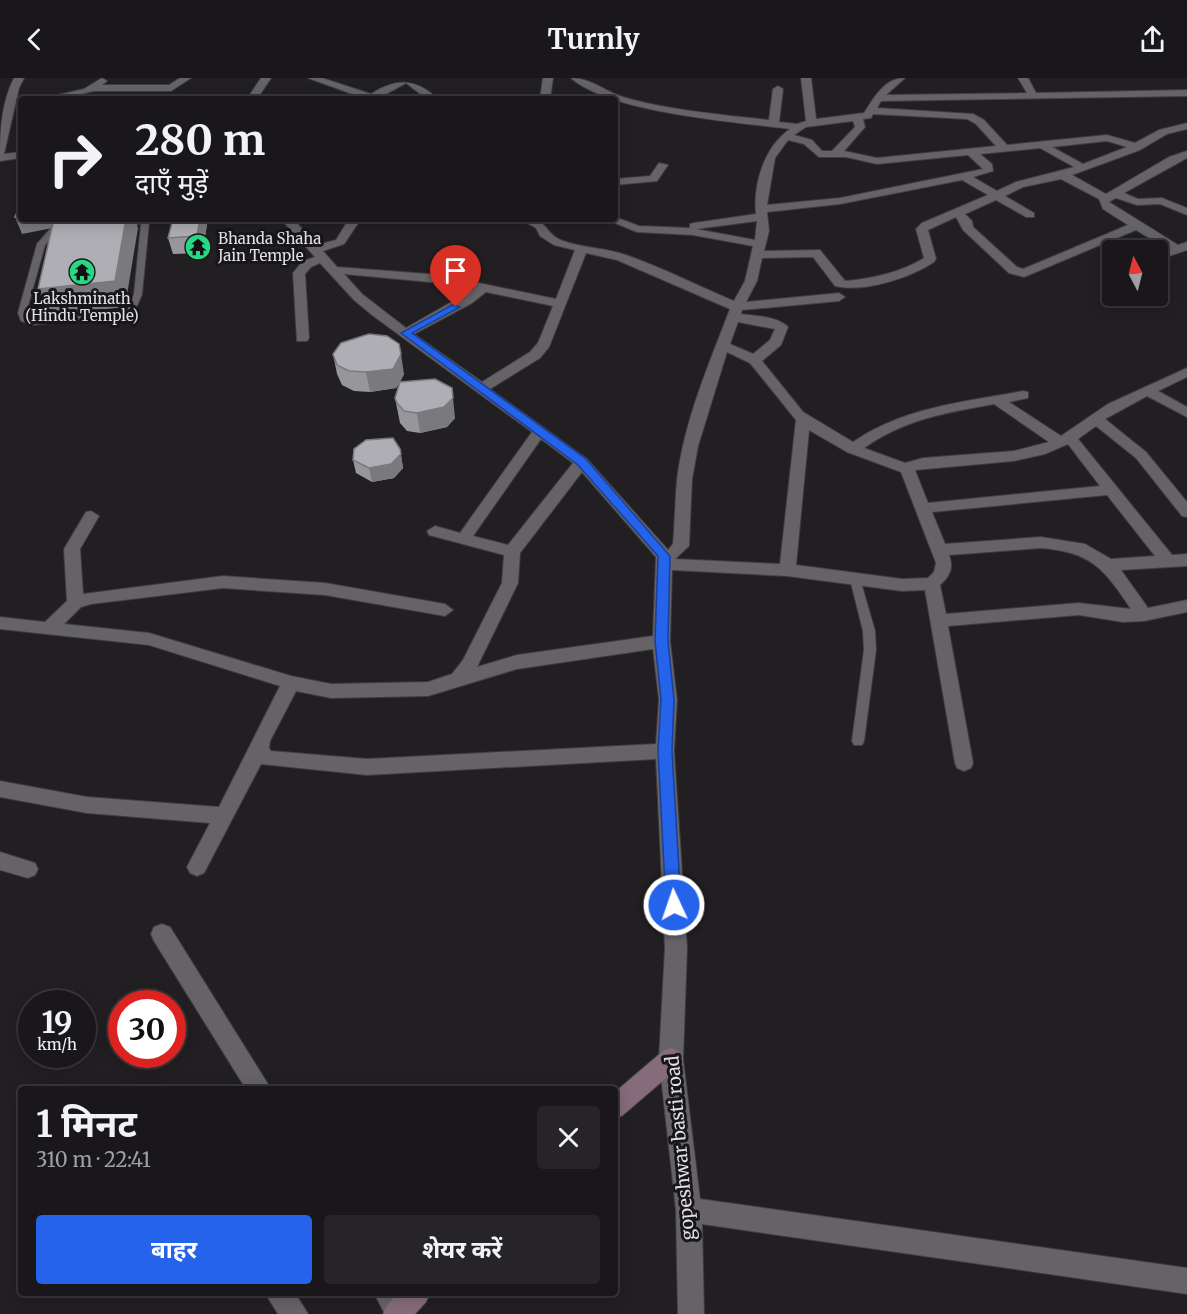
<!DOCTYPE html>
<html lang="hi">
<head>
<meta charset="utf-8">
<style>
	:root { --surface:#1a171a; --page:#272427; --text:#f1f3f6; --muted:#9f9fa2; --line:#383639; --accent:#2563eb }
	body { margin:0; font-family:Merriweather,"Noto Sans Devanagari",serif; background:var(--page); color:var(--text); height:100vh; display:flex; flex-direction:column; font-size:22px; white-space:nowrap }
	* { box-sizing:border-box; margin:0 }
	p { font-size:20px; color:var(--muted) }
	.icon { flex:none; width:33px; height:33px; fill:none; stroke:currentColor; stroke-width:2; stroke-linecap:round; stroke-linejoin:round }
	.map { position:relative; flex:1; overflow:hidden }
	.panel { position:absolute; left:18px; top:1008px; width:600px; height:210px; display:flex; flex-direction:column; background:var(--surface); border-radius:6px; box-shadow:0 3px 15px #0003,0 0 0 2px var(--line) }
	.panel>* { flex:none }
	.hud { position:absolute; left:18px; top:18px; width:600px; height:126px; border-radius:6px; box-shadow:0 3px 15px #0003,0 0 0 2px var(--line); background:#1a171a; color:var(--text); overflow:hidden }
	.needle { width:39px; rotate:353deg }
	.buttons { position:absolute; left:1102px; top:162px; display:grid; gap:12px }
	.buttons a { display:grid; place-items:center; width:66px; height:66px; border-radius:6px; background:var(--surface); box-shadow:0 3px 15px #0003,0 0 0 2px var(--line); font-size:30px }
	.speed { position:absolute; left:18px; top:912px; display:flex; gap:12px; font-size:30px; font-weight:700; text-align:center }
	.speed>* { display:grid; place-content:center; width:78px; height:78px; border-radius:50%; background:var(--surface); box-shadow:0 3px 15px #0003,0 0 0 2px var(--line); line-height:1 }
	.speed small { font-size:15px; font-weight:400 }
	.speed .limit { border:9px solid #d22; background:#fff; color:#111 }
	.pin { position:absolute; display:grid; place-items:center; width:51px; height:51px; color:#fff; margin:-62px -26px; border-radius:50% 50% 50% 0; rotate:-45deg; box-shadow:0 0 6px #0007 }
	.pin .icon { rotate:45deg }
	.me { position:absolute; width:66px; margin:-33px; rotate:357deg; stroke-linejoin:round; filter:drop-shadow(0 0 4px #0008) }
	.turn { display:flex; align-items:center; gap:21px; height:126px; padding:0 18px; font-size:27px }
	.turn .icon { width:78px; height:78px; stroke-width:2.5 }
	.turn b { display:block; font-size:42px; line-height:51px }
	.round { display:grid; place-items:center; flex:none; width:63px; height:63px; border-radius:6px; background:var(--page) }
	.summary { display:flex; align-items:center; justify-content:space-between; height:102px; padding:0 18px }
	h1 { font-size:36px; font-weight:700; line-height:45px }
	.action { display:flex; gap:12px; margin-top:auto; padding:12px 18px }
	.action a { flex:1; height:69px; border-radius:6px; background:var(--accent); color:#fff; font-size:24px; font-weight:700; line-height:69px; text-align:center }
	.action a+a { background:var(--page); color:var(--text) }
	header { display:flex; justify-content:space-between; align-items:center; height:78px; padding:0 18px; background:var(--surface); font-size:27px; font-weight:700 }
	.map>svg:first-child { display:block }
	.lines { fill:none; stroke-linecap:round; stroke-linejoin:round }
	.lane-casing { stroke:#3e3d3f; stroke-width:2 }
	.street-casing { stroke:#3e3d3f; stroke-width:2 }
	.secondary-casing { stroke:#3e3d3f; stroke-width:2 }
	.lane { fill:#666367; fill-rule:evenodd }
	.street { fill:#666367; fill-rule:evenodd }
	.secondary { fill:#866b7a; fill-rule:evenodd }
	.wall { fill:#96969b }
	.shaded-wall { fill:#7a7a7e }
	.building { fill:#aeaeb4; stroke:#7a7a7e; stroke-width:1.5 }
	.route { fill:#2563eb; stroke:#184099; stroke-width:1.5 }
	.labels { text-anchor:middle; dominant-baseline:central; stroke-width:6; stroke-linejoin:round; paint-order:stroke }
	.far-poi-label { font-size:15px; fill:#e1e0e2; stroke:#181619; text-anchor:start }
	.street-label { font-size:18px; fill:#e1e0e2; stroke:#181619 }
</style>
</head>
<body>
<header><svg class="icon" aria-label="back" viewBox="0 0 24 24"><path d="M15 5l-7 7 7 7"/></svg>Turnly<svg class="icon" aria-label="share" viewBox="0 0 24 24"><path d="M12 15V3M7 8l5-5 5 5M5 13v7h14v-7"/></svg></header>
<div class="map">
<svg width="1187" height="1236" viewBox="0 0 1187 1236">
	<rect width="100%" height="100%" fill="#221f22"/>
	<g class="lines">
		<defs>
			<g id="lane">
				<polygon points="144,141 182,141 178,143 149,145 142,216 134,235 32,247 21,243 18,235 37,166 50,151 66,148 70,150 69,152 56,155 45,167 26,235 28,239 33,241 128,231 134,216 141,146 119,147 115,145 119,143"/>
				<polygon points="855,497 860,501 875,553 876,572 864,663 862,667 854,667 852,663 864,572 863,553 850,501"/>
			</g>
			<g id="street">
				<path d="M14,0H24L19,10L4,76L21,74V80L0,83C0,55 1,26 14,0Z"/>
				<polygon points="102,0 107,3 102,7 169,7 180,0 191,0 171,13 94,13 60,21 40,21 84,11"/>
				<polygon points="261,0 271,0 257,21 247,21"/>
				<path d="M308,0H322L371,16C396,0 416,0 438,21H427L406,5L377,21H366Z"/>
				<polygon points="543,0 553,0 550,21 540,21"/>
				<path d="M571,0C591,0 604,13 623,19C665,32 725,37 769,42L773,11L778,8L783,11L779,44L797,46L806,43L801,0H811L816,41L864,35C874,20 884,0 905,0L886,17L1027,15L1018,0H1028L1036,15L1187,12V18L881,23L877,30L973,36L984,42L1007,67L1107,57L1135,65L1159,52L1187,45V51L1167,56L1140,72L1072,97L1106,116L1169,79L1187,73V80L1124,115L1138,121L1162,120L1187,130V137L1160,126L1137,127L1116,120L1109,124L1178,167L1187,164V172L1158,182V174L1167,171L1136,152L1024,199L1009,195L963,152L956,139L928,152L936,181L934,184C910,200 864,215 835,208L813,179L762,180L757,203L746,224L839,215L845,219L839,223L742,232L741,236C756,238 777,238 788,249L781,267L762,283L803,334L853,364C904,329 963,324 1023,313L1028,314V320L1009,324L1061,358L1108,326L1187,290V299L1158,313L1187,329V339L1147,318L1105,341L1146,374L1187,424V439L1182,438L1136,380L1096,348L1078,361L1172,477L1187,476V488L1121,492L1148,530L1187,522V534L1144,543L1123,544L1079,537L948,548L973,685L971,690L964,693L957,690L955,685L925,512L902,513L787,498L672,492L670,563L677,622L674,673L687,870L683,981L700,1121L1187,1190V1216L702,1146L704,1236H678L676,1132L659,981L665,870L656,681L367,697L261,686L204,795L197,798L190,795L187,789L210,745L87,735L0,719V703L87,719L219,729L280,608L149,567L0,551V539L45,544L67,523L64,471L86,434L91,433L99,438L80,471L83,516L223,498L325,505L445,526L453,532L445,538L325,517L223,510L91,526L81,529L64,546L149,555L291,598L331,606L428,604L452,596L463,582L502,505L504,477L429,457L427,453L435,448L460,455L532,354L372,237L354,222L320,185L311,189L305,196L309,260L307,263H297L293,195L303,183L315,179L281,141H293L317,167L336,162L349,141H361L344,166L323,173L337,189L441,197L556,221L575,172L554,167L540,158L536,150L520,141C552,141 541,154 563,163C583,170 606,170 626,177C663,190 698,208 734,223L745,203L753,168L693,157L637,154L605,141H615V139L639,148L690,150V146L694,145L756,136C753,106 764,69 790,51C735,44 611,35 571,0ZM873,36L967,41L976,46L996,68L877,80L844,73L865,49L863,41L871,40ZM853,43L855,49L832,73H822L812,62L794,57L806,49ZM788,62L804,66L819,79H846L877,86L968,77L983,91L840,120L767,127L775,80ZM1107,63L1127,69L1083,86L1052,69ZM1040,70L1074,89L1016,104L997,113L973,99L993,93L992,86L980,76ZM1061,101L1099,121L1103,131L1128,147L1023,191L1017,189L973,149L972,143L965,136L996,122L1026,139H1034V135L1005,118L1023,109ZM962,102L988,117L922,145L916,151L924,180C902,194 871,201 845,203L820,172L764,173L769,153L767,134L840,126ZM757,143L755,162L696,151ZM586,175L617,182L730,231C709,286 684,343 677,402C675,423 675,445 673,466L668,472L587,381L490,311L540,280L549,269ZM344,196L441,205L474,211L406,250L362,216ZM486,214L553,228L538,265L530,274L482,304L414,256L472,225ZM738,244L775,251L770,262L753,276L730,266ZM727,274L750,285L796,342L780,486L675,481L689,468L692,401L698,368ZM994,326L1049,364L1014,373L923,380L905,385L864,370C905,341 945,335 994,326ZM809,352L847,374L901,394L936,485L934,494L928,500L902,501L796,487ZM541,361L573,385L508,467L473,458ZM1068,366L1100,408L928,425L915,392L1014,383L1045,376ZM582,394L656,479L653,558L517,577L477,589L518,505L520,475ZM1107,417L1155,478L1111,481L1085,466L1041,459L945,466L932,434ZM1041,470C1092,474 1104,491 1131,531L1079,525L946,536L940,507C950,498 954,490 949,477ZM653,571L659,622L656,666L367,681L271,673L269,670L270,663L296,613L331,620L428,618L517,591Z"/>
				<polygon points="659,85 668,87 657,103 615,107 615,101 650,98"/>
				<polygon points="0,774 35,785 38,791 35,797 28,800 0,792"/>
				<polygon points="162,846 170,849 271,1011 246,1011 154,863 151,856 154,849"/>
				<polygon points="265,1215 295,1215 308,1236 278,1236"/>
				<polygon points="374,1215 402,1215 411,1233 410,1236 385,1236"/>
			</g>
			<g id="secondary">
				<polygon points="671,970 679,973 683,981 679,989 623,1037 615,1041 615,1014 663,973"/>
				<polygon points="398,1215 430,1215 426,1224 415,1236 383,1236 387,1227"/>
			</g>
		</defs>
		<!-- lane casing -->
		<use href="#lane" class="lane-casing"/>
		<!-- street casing -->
		<use href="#street" class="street-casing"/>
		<!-- secondary casing -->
		<use href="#secondary" class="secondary-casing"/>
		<!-- lane -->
		<use href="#lane" class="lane"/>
		<!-- street -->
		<use href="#street" class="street"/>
		<!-- secondary -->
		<use href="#secondary" class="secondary"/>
	</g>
	<!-- wall -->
	<g class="wall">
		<polygon points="173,141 208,141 202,175 173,176 168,160"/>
		<polygon points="333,276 404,296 400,304 455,340 447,349 420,355 407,353 400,345 395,320 399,305 396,310 370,314 354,313 342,307 337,296"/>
		<polygon points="400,371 403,390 394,400 372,404 356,395 353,382"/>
	</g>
	<!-- shaded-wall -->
	<g class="shaded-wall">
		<polygon points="21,138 21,141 126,141 68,147 22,156 15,139"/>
		<polygon points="126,141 135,141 138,150 125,229 49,237 38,211"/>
		<polygon points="200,141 208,141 202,175 197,158"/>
		<polygon points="401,276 404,296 396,310 370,314 366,294"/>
		<polygon points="453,320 455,340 447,349 420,355 417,335"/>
		<polygon points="400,371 403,390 394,400 372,404 369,390"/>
	</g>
	<!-- building -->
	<g class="building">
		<polygon points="21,124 21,138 15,139"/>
		<polygon points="54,141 126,141 115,203 38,211"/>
		<polygon points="173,141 200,141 197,158 168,160"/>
		<polygon points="369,256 387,258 399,266 401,276 393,291 366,294 349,293 337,287 333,276 341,265"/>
		<polygon points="435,301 452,310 453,320 444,329 417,335 404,333 397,325 395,320 400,304"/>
		<polygon points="393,360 400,371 401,376 391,386 369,390 353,382 354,371 366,362"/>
	</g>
	<!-- route -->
	<polygon class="route" points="452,227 460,229 412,255 586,381 670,478 668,563 674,622 672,673 681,827 679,832 674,834 668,832 666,827 658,673 661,622 655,563 658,478 578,387 401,255"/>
	<!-- icons -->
	<defs>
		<symbol id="temple-disc" viewBox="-11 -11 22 22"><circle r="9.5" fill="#27d885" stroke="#181619"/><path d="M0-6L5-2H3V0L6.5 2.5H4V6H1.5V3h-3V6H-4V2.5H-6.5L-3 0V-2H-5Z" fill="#111"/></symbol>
	</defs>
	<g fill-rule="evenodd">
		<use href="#temple-disc" x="183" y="154" width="30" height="30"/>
		<use href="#temple-disc" x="67" y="179" width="30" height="30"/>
	</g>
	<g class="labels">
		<!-- far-poi labels -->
		<g class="far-poi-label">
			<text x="218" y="160">Bhanda Shaha<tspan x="218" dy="17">Jain Temple</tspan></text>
			<text x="82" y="220" text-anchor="middle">Lakshminath<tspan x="82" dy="17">(Hindu Temple)</tspan></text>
		</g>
		<!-- street labels -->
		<g class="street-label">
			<text transform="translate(680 1070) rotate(-95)">gopeshwar basti road</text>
		</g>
	</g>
</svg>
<div class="buttons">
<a><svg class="needle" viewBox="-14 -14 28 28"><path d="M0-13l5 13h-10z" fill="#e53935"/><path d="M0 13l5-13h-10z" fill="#9f9fa2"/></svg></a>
</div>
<div class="speed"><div>19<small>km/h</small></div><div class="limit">30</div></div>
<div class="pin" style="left:456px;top:229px;background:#d93025"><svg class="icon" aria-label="arrive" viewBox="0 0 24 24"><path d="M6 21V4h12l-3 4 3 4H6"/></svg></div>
<svg class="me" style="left:674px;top:827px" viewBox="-20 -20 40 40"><circle r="17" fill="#2563eb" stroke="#fff" stroke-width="3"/><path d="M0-11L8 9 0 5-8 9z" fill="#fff"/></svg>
<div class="hud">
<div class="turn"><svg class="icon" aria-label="right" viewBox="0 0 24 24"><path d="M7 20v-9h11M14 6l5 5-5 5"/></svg><div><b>280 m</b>दाएँ मुड़ें</div></div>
</div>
<section class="panel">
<div class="summary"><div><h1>1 मिनट</h1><p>310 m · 22:41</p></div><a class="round"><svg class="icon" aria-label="close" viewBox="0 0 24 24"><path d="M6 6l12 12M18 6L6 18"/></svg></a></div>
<div class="action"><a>बाहर</a><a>शेयर करें</a></div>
</section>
</div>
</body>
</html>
